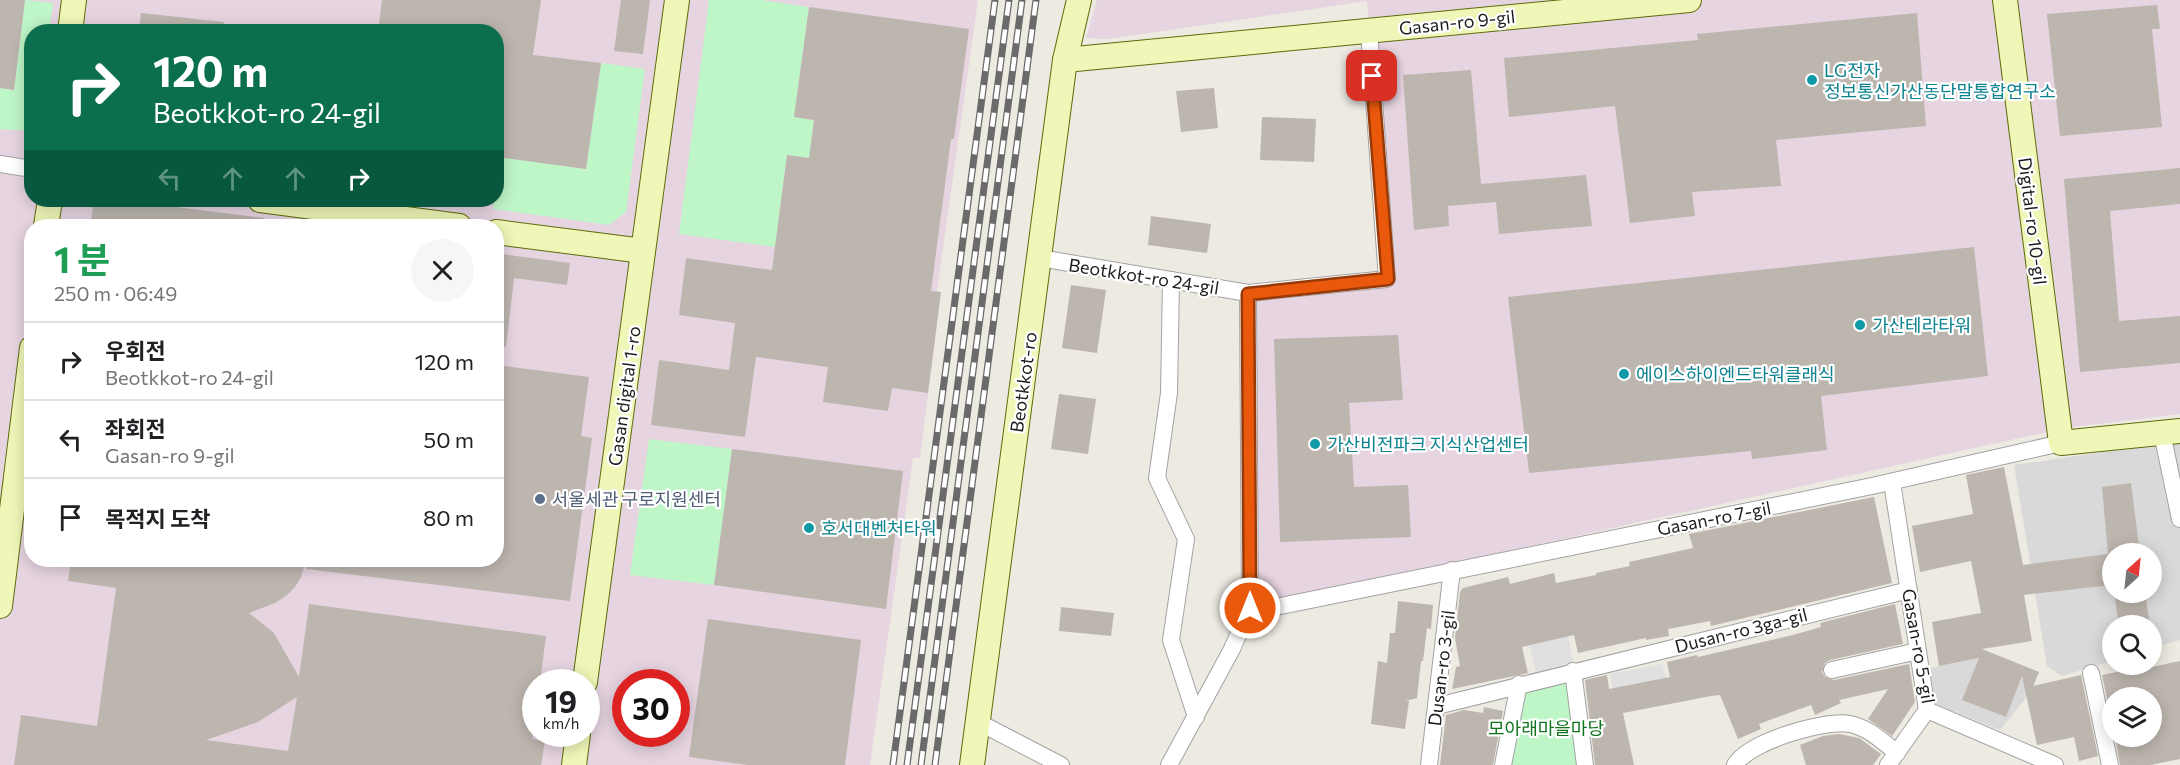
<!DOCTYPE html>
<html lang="ko">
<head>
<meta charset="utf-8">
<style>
	:root { --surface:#fff; --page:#f6f6f6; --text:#202124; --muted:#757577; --line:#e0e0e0 }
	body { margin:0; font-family:Commissioner,"Noto Sans KR",sans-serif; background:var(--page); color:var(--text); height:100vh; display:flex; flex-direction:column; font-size:22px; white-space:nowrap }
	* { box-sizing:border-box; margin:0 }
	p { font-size:20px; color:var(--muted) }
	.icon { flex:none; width:33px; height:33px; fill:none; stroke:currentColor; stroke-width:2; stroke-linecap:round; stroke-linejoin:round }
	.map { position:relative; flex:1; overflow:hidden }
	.side { position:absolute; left:24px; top:219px; width:480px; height:348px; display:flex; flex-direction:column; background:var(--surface); border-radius:24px; box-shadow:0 3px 15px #0003 }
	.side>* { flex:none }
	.top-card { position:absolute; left:24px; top:24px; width:480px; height:183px; border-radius:24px; box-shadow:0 3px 15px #0003; background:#0b6e4f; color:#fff; overflow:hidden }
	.needle { width:39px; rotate:27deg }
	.controls { position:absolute; left:2102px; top:543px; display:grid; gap:12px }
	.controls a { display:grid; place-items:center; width:60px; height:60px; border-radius:50%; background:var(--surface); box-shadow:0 3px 15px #0003; font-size:30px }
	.speed { position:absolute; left:522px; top:669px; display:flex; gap:12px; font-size:30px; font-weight:700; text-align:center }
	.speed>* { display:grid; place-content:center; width:78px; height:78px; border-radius:50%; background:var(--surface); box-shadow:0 3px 15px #0003; line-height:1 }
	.speed small { font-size:15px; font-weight:400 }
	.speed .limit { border:9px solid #d22; background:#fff; color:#111 }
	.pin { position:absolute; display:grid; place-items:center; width:51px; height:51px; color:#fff; margin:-26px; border-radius:12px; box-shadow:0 3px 9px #0006 }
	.me { position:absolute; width:66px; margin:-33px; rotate:0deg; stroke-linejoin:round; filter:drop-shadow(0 0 4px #0008) }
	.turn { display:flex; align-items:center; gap:21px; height:126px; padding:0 30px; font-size:27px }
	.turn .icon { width:78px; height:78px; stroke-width:2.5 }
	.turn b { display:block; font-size:42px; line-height:51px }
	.lanes { display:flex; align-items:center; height:57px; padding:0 30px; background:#0003; justify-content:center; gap:30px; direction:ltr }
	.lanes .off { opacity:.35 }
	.round { display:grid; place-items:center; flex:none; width:63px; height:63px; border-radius:32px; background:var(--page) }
	.overview { display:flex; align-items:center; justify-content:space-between; height:102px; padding:0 30px }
	h1 { font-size:36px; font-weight:700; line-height:45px; color:#1e9e55 }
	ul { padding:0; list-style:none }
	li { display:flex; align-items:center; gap:18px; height:78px; padding:0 30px; border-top:2px solid var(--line) }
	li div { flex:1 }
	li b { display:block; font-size:22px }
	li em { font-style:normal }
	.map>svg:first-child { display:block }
	.residential { fill:#dad9d9; fill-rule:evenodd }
	.industrial { fill:#e6d4e1; fill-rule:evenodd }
	.park { fill:#bff6c7 }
	.parking { fill:#e0e0e0 }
	.building { fill:#bdb6af; fill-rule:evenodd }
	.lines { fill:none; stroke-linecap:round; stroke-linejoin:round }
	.street-casing { stroke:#a3a3a3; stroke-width:18 }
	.secondary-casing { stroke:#5c6c0a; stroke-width:26 }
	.street { stroke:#fff; stroke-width:16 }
	.secondary { stroke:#eff6b7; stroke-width:24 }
	.rail-casing { stroke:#6a6a6a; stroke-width:7 }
	.rail { stroke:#fff; stroke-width:4.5; stroke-dasharray:14; stroke-linecap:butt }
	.route-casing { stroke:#983908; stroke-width:15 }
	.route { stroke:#ea580c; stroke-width:10 }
	.culture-dot { fill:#0f9aa8; stroke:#fff; stroke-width:2 }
	.service-dot { fill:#5c6f8a; stroke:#fff; stroke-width:2 }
	.labels { text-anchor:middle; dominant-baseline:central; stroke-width:4.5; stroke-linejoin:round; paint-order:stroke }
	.street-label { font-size:18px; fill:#1c1c1c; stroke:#fff }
	.culture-label { font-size:18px; fill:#0d838f; stroke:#fff; text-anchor:start }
	.service-label { font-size:18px; fill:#4e5e75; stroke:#fff; text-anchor:start }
	.park-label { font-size:18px; fill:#10741e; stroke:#fff }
</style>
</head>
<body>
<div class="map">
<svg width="2180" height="765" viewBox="0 0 2180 765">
	<rect width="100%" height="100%" fill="#edeae2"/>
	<!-- residential -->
	<g class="residential">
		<path d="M2180,441V640L2151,649V626H2112V661L2062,676L2047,666L2014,465ZM2112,554H2151V592H2112Z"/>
		<polygon points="1996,655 2039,672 2031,692 2000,730 1934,703 1929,668"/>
	</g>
	<!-- industrial -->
	<g class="industrial">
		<path d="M0,0H978L937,291L941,292L920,458H913L870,765H0ZM32,32H496V200H32ZM32,226H496V560H32ZM536,682H586V734H536ZM626,682H676V734H626Z"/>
		<polygon points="1097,0 2180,0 2180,414 2065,428 1250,608 1248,293 1387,279 1367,1 1108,39 1086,38"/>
	</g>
	<!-- park -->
	<g class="park">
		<polygon points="25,0 53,3 49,31 32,32 31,131 0,129 0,88 14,90"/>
		<polygon points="709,0 761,0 809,7 794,117 814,120 809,158 787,155 775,247 679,234"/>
		<polygon points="601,63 645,69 626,212 609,225 493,209 494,200 496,200 499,157 586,169"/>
		<polygon points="649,439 732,449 714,585 630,575"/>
		<polygon points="1573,671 1585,765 1503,765 1519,684"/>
	</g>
	<!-- parking -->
	<g class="parking">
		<polygon points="1568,636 1574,664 1536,673 1529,645"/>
		<polygon points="1662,664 1666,678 1613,689 1610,674"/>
	</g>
	<!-- building -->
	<g class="building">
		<polygon points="0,0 25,0 14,90 0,88"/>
		<polygon points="382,0 541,0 533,55 601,63 586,169 496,157 496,32 378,32"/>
		<polygon points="621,0 650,0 643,54 614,51"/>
		<polygon points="2157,5 2160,29 2152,29 2162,127 2060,136 2047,14"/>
		<polygon points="809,7 969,29 954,139 951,139 931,291 941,292 928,393 892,388 888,411 823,402 828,367 756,357 745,437 651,425 659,360 729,370 735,323 679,315 686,258 772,270 787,155 809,158 814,120 794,117"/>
		<polygon points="141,13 224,22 224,32 139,32"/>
		<polygon points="1917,13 1926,126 1776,140 1781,186 1692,192 1695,216 1630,223 1615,106 1509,117 1504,58 1698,40 1697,34"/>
		<polygon points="1471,70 1481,184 1586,175 1592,226 1499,234 1496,202 1448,206 1449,226 1414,230 1403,75"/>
		<polygon points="1214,88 1218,128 1181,132 1176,91"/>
		<polygon points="1262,117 1316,119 1314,162 1260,160"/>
		<polygon points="2180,168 2180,204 2110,211 2119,321 2180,316 2180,363 2080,372 2064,179"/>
		<polygon points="94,200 121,200 264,218 264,226 90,226"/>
		<polygon points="1151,216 1211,224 1207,253 1148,245"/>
		<polygon points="1974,247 1988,376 1821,396 1827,450 1752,459 1751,451 1529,473 1508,297"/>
		<polygon points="501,254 570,263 567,285 514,278 506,347 496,347 496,286"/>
		<polygon points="1071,285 1106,290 1097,353 1062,348"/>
		<polygon points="1398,335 1403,400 1349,403 1354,487 1408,485 1411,537 1280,542 1274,339"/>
		<path d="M496,365L589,377L581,436L592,438L570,601L306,569V562L301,577L295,587L286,596L275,603L249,613L274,633L299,677L309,604L546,636L540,682H536V716L532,739L545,741L541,765H14L21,715L97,726L116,588L68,581L71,560H496ZM297,697L288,751L206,740L258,722Z"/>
		<polygon points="1059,394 1096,399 1088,454 1051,449"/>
		<polygon points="732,449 903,471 886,609 714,585"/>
		<polygon points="2004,467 2023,565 2108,554 2102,487 2131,483 2140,554 2112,554 2112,585 2024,595 2032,641 1982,649 2039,672 2033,686 2081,675 2098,756 2079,761 2074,737 2037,745 2022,676 2006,717 1962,700 1979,658 1939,666 1932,622 1981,613 1971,561 1920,572 1912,526 1973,514 1966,475"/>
		<polygon points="1874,497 1892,583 1711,626 1710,621 1668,629 1669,636 1646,640 1646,638 1578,653 1574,635 1522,647 1528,673 1452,689 1456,667 1460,666 1455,638 1460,592 1463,588 1508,577 1510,584 1554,573 1556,583 1596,575 1596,573 1630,566 1629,562 1693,548 1689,534"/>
		<polygon points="2114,592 2145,592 2150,626 2119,626"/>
		<polygon points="1398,601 1433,605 1431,629 1427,628 1423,661 1421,661 1417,698 1405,701 1409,701 1405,729 1371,724 1378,661 1387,663 1390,633 1395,633"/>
		<polygon points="1895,604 1903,644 1830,660 1825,663 1822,672 1825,677 1834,680 1909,664 1915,702 1892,736 1868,719 1888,689 1839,700 1841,703 1815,715 1811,705 1759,724 1761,729 1738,739 1720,695 1711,696 1623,713 1634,765 1595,765 1585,680 1607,675 1609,689 1670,677 1667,662 1697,655 1698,657 1793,635 1821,627 1820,623"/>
		<polygon points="1061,607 1114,613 1111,636 1059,631"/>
		<polygon points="708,619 861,640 845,765 748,765 689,757"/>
		<polygon points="2180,661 2180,759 2150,765 2120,765 2115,736 2151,736 2151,698 2112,698 2112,723 2102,675 2127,670 2128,672"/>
		<polygon points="1484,707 1503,711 1493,765 1440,765 1446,715 1464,710 1483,713"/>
		<polygon points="1839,734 1859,738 1881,754 1873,765 1806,765 1800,745 1823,736"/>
	</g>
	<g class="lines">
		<defs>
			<g id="street">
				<polyline points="0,164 32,169"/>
				<polyline points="1040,258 1248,293 1387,279 1369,31"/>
				<polyline points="1171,280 1169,393 1157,478 1186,539 1171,640 1196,717"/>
				<polyline points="2162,433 2180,519"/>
				<polyline points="1892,482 1927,710 2055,765"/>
				<polyline points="1250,608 1271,608 1872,486 2061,443"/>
				<polyline points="1832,670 1918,651"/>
				<polyline points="1573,671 1585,765"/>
				<polyline points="2091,673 2110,765"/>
				<polyline points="1437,706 1909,590"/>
				<polyline points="978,722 1061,765"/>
				<polyline points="1169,765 1232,649 1250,608 1248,293"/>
				<polyline points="1429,765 1452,570"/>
				<polyline points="1503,765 1519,684"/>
				<path d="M1735,765C1748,742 1825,719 1850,724C1869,728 1882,741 1897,753"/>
				<polyline points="1888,765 1927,710"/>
			</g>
			<g id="secondary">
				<polyline points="2005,0 2061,443 2180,431"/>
				<polyline points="70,32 74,0"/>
				<polyline points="1065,60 1689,0"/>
				<polyline points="260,200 459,226"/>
				<polyline points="46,226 50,200"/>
				<polyline points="496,232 643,251"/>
				<polyline points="0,606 32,348"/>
				<polyline points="585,682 677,0"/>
				<polyline points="574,765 578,734"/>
				<polyline points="972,765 1065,60 1079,0"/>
			</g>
		</defs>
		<!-- street casing -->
		<use href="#street" class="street-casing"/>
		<!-- secondary casing -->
		<use href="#secondary" class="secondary-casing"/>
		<!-- street -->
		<use href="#street" class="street"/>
		<!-- secondary -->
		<use href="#secondary" class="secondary"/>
		<defs>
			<g id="rail">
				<polyline points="893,765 995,0"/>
				<polyline points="907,765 1009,0"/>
				<polyline points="921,765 1022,0"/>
				<polyline points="935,765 1036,0"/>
			</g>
		</defs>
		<!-- rail casing -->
		<use href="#rail" class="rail-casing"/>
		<!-- rail -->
		<use href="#rail" class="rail"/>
	</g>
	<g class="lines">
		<defs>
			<polyline id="route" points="1250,608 1248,294 1388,279 1372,76"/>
		</defs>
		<!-- route casing -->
		<use href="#route" class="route-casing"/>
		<!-- route -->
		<use href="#route" class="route"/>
	</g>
	<!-- markers -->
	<g class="culture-dot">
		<circle cx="1812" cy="80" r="6"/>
		<circle cx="1860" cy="325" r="6"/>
		<circle cx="1624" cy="374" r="6"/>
		<circle cx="1315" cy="444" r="6"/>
		<circle cx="809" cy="528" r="6"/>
	</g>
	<circle class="service-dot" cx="540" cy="499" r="6"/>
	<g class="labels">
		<!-- street labels -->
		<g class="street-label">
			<text transform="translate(1457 22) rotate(-6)">Gasan-ro 9-gil</text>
			<text transform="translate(2033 221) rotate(83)">Digital-ro 10-gil</text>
			<text transform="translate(1144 276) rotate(9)">Beotkkot-ro 24-gil</text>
			<text transform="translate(1023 382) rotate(-82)">Beotkkot-ro</text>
			<text transform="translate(624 396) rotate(-82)">Gasan digital 1-ro</text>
			<text transform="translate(1714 518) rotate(-11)">Gasan-ro 7-gil</text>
			<text transform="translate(1741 630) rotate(-14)">Dusan-ro 3ga-gil</text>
			<text transform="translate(1919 646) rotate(80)">Gasan-ro 5-gil</text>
			<text transform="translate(1441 668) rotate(-83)">Dusan-ro 3-gil</text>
		</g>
		<!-- culture labels -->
		<g class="culture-label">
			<text x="1824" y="70">LG전자<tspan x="1824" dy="21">정보통신가산동단말통합연구소</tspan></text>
			<text x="1872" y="325">가산테라타워</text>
			<text x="1636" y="374">에이스하이엔드타워클래식</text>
			<text x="1327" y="444">가산비전파크 지식산업센터</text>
			<text x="821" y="528">호서대벤처타워</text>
		</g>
		<!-- service labels -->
		<g class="service-label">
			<text x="552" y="499">서울세관 구로지원센터</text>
		</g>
		<!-- park labels -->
		<g class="park-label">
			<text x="1546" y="728">모아래마을마당</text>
		</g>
	</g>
</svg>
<div class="controls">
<a><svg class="needle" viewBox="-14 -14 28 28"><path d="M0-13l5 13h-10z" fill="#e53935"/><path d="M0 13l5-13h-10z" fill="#757577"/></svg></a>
<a><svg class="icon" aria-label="search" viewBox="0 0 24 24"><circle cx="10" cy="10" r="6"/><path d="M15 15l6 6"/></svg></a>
<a><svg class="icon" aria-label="layers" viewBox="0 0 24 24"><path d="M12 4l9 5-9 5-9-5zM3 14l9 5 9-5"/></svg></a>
</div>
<div class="speed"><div>19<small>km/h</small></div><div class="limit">30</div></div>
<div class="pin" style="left:1372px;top:76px;background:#d93025"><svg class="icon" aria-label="arrive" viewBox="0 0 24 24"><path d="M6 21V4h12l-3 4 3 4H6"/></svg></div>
<svg class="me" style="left:1250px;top:608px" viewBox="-20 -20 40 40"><circle r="17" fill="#ea580c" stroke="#fff" stroke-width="3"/><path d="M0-11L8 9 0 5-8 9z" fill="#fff"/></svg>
<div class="top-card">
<div class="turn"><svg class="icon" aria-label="right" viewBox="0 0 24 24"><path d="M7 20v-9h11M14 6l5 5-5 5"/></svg><div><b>120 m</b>Beotkkot-ro 24-gil</div></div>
<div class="lanes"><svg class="icon off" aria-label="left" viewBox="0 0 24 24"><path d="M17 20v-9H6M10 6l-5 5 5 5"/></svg><svg class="icon off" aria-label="ahead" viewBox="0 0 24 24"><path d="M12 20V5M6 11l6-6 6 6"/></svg><svg class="icon off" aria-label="ahead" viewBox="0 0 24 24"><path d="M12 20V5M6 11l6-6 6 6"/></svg><svg class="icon" aria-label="right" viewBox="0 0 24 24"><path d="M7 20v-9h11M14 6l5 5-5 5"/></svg></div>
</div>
<section class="side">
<div class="overview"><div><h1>1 분</h1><p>250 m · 06:49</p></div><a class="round"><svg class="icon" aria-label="close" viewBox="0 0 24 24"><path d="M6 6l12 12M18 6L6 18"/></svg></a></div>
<ul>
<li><svg class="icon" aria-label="right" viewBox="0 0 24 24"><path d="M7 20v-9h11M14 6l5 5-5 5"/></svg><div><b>우회전</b><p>Beotkkot-ro 24-gil</p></div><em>120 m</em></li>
<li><svg class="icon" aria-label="left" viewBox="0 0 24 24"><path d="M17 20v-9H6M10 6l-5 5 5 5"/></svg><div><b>좌회전</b><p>Gasan-ro 9-gil</p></div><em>50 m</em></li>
<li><svg class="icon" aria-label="arrive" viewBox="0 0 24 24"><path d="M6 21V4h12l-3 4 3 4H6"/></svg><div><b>목적지 도착</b></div><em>80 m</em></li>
</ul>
</section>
</div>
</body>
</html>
